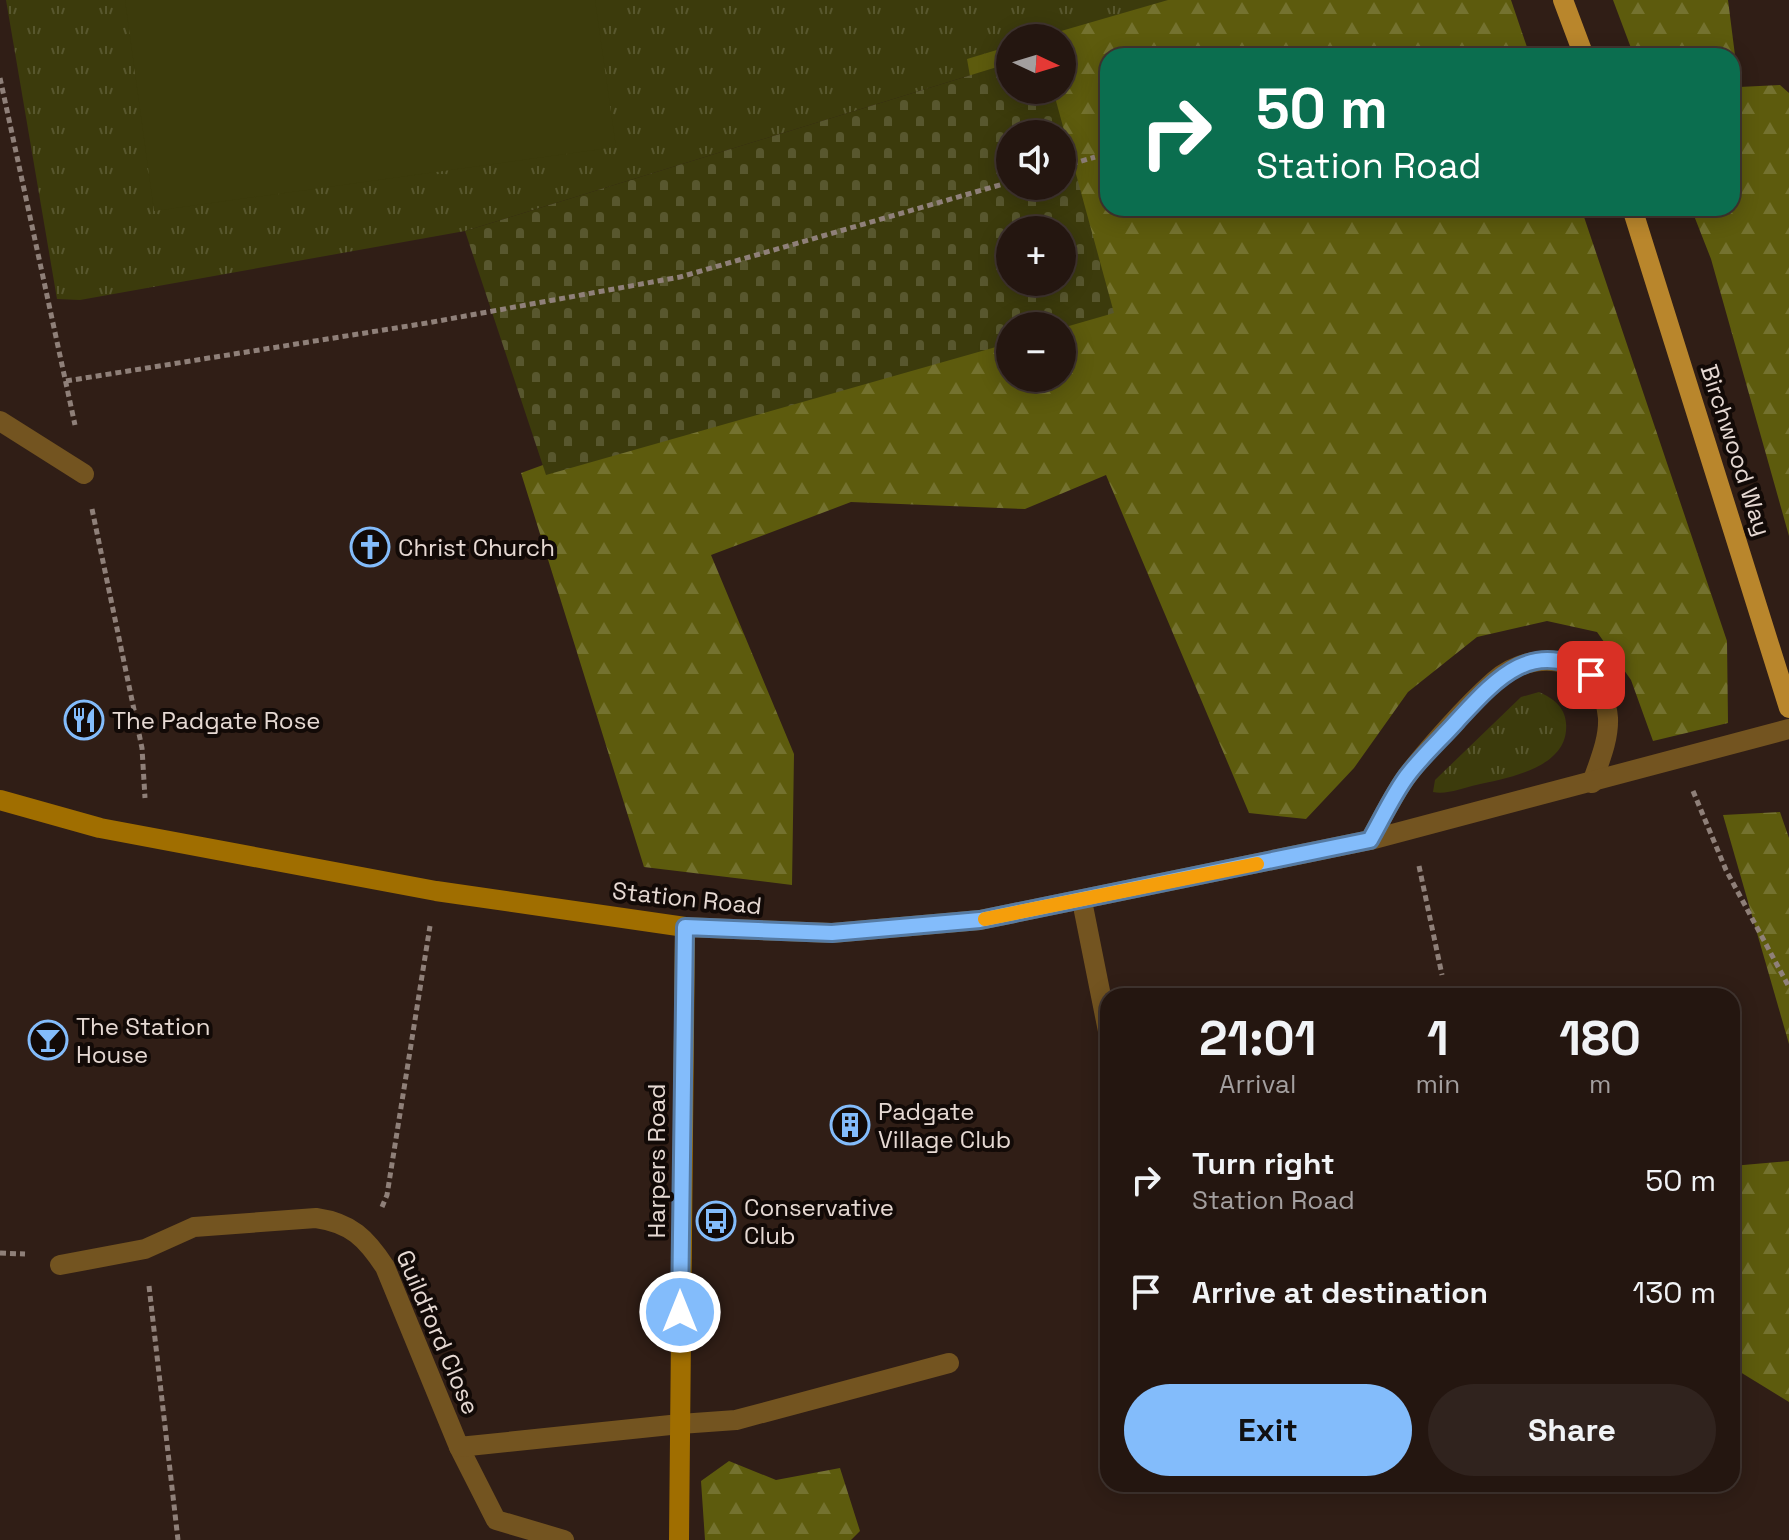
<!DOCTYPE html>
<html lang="en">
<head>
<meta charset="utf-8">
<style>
	:root { --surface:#241610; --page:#30231e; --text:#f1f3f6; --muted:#a39f9f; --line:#413530; --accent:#83bcfb }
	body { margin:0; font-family:"Space Grotesk",sans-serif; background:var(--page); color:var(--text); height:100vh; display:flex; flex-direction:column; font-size:30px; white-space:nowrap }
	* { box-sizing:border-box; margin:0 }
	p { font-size:26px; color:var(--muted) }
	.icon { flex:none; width:44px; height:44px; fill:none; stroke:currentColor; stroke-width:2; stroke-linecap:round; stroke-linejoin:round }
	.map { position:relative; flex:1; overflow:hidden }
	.panel { position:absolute; left:1100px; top:988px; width:640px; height:504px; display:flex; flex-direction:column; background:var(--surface); border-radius:24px; box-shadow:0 4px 20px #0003,0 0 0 2px var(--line) }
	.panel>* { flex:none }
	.guide { position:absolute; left:1100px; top:48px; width:640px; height:168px; border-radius:24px; box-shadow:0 4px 20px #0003,0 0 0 2px var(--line); background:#0b6e4f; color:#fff; overflow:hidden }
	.needle { width:52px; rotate:94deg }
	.buttons { position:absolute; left:996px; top:24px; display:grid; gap:16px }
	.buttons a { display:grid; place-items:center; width:80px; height:80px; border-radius:50%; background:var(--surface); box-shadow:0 4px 20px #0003,0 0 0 2px var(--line); font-size:40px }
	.pin { position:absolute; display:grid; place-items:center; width:68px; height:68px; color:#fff; margin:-34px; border-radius:16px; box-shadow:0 4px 12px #0006 }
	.me { position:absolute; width:88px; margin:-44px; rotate:0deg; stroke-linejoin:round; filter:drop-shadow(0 0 6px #0008) }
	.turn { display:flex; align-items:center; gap:28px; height:168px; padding:0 24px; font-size:36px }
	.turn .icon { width:104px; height:104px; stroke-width:2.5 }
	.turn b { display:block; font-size:56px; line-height:68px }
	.eta { display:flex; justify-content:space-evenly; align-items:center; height:136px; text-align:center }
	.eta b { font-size:48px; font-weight:800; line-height:56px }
	.cta { display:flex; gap:16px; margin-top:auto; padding:16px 24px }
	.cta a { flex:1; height:92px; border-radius:48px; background:var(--accent); color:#111; font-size:32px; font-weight:800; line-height:92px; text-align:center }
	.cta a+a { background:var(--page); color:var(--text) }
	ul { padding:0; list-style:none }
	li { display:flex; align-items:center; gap:24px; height:112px; padding:0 24px }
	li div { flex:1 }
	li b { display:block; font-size:30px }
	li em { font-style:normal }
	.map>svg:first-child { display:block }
	.grass { fill:url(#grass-tufts) }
	.forest { fill:url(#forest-firs); fill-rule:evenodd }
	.cemetery { fill:url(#cemetery-stones); fill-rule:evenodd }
	.pitch { fill:#3c3b0c }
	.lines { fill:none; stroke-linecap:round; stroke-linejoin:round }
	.path { stroke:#8f8079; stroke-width:5; stroke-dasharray:6 4; stroke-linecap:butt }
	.lane { stroke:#735420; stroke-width:20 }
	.street { stroke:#735420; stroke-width:20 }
	.secondary { stroke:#a06e00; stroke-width:20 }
	.primary { stroke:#b9862c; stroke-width:20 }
	.route-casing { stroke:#557aa3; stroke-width:20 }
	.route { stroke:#83bcfb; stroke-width:14 }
	.slow { stroke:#f59e0b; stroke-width:14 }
	.labels { text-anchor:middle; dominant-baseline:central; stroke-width:8; stroke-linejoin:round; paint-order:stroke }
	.street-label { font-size:24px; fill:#e6d9d3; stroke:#120a07 }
	.poi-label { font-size:24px; fill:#e6d9d3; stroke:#120a07; text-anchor:start }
</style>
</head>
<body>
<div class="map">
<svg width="1789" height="1540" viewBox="0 0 1789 1540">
	<defs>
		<pattern id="grass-tufts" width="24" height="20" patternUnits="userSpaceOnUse" patternTransform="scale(2)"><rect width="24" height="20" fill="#3c3b0c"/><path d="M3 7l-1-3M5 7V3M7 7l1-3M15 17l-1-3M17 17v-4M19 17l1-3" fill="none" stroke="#58572e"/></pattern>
		<pattern id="forest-firs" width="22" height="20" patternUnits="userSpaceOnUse" patternTransform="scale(2)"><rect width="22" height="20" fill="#5d5b0d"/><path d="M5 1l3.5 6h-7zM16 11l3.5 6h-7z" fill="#74722f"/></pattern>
		<pattern id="cemetery-stones" width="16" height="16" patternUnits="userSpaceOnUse" patternTransform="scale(2)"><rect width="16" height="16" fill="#3c3b0c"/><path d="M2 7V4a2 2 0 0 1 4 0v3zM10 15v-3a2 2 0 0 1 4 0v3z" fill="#58572e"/></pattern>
	</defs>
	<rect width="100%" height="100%" fill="#301e16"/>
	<!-- grass -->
	<g class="grass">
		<polygon points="6,0 1236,0 1062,38 1010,38 1010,63 465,231 80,300 57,299"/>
		<path d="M1539,692C1553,698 1565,707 1566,723C1570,768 1508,778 1476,785C1463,788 1446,795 1433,792L1435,780L1521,697Z"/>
	</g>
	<!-- forest -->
	<g class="forest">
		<path d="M1168,0H1511L1530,56H1108V208H1581L1727,641L1728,723L1653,741L1631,680L1597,632L1547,621L1477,637L1408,692L1354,768L1306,819L1249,813L1106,475L1025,509L851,502L711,555L794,754L792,885L644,867L521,473L885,340L999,242L967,59L1010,46V90H1062V38H1037ZM1010,134H1062V186H1010ZM1010,230H1062V282H1010ZM1010,326H1062V378H1010Z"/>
		<polygon points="1613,0 1728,0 1739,87 1780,85 1789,93 1789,536 1711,259 1691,208 1732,208 1732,56 1634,56"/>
		<polygon points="1780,812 1789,838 1789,1044 1723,815"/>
		<polygon points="1789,1161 1789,1402 1732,1367 1732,1166"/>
		<polygon points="729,1461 776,1480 840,1468 860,1531 851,1540 705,1540 701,1481"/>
	</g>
	<!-- cemetery -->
	<path class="cemetery" d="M1010,63V90H1053L1114,313L1062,328L1010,326V343L546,475L465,231ZM1010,134H1062V186H1010ZM1010,230H1062V282H1010Z"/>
	<!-- pitch -->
	<polygon class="pitch" points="125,0 595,0 616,147 154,211"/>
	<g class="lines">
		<!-- path -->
		<g class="path">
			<polyline points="0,78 75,425"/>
			<polyline points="1062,167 1095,157"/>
			<polyline points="66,381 427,323 680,277 1010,182"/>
			<polyline points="92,509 142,748 145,798"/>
			<polyline points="1693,791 1726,870 1789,987"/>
			<polyline points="1419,866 1442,975"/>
			<polyline points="382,1207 387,1195 430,926"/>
			<polyline points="0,1253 25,1254"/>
			<polyline points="149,1286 178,1540"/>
		</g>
		<!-- lane -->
		<g class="lane">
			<polyline points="0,421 84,474"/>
			<polyline points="1082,901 1108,1031"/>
			<polyline points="680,1424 736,1420 949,1363"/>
			<polyline points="459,1447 496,1520 564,1540"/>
		</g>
		<!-- street -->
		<g class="street">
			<path d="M1370,840C1382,819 1393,795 1407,776C1428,748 1468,704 1494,681C1535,645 1603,657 1608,718C1609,740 1599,762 1592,783"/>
			<polyline points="685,927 832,933 980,920 1370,840 1789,729"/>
			<path d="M60,1265L145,1249L194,1227L316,1218C351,1223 366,1238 385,1267L459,1447L680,1424"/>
		</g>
		<!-- secondary -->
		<polyline class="secondary" points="0,800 100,828 436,891 685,927 679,1540"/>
		<!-- primary -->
		<g class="primary">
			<polyline points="1563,0 1584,56"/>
			<polyline points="1632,208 1789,708"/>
		</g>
	</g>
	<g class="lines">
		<defs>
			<path id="route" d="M680,1312L685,927L832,933L980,920L1370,840C1382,819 1393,795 1407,776C1422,756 1441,739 1457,721C1495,680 1533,636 1591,675"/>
		</defs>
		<!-- route casing -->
		<use href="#route" class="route-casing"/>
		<!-- route -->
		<use href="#route" class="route"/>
		<!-- slow -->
		<polyline class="slow" points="985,919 1257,864"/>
	</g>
	<!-- icons -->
	<defs>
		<symbol id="church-ring" viewBox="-11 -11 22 22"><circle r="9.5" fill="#120a07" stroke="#83bcfb" stroke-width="1.5"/><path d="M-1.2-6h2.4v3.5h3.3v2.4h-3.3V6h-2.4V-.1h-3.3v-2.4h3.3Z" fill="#83bcfb"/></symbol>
		<symbol id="restaurant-ring" viewBox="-11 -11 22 22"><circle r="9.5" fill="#120a07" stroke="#83bcfb" stroke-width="1.5"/><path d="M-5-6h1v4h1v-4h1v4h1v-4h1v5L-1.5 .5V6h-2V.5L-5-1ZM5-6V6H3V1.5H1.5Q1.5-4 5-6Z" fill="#83bcfb"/></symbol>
		<symbol id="bar-ring" viewBox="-11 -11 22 22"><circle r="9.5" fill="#120a07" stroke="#83bcfb" stroke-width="1.5"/><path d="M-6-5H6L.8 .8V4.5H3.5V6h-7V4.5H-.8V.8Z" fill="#83bcfb"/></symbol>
		<symbol id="building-ring" viewBox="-11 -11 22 22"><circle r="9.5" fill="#120a07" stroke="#83bcfb" stroke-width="1.5"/><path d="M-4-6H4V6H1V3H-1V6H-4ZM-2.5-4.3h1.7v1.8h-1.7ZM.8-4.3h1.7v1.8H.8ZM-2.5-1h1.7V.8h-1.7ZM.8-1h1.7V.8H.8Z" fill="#83bcfb"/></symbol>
		<symbol id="bus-ring" viewBox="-11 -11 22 22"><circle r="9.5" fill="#120a07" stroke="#83bcfb" stroke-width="1.5"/><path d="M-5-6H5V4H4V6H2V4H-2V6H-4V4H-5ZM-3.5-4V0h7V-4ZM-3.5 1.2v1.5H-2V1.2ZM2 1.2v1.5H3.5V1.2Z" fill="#83bcfb"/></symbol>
	</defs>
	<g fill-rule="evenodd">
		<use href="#church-ring" x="348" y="525" width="44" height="44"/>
		<use href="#restaurant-ring" x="62" y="698" width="44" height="44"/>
		<use href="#bar-ring" x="26" y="1018" width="44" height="44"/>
		<use href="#building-ring" x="828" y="1103" width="44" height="44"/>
		<use href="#bus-ring" x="694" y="1199" width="44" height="44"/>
	</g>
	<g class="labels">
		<!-- street labels -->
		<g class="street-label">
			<text transform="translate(1736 450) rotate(72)">Birchwood Way</text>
			<text transform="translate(687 898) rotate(6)">Station Road</text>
			<text transform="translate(656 1161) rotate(-90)">Harpers Road</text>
			<text transform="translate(438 1332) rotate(67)">Guildford Close</text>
		</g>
		<!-- poi labels -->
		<g class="poi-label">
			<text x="398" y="547">Christ Church</text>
			<text x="112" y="720">The Padgate Rose</text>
			<text x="76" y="1026">The Station<tspan x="76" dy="28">House</tspan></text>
			<text x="878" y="1111">Padgate<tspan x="878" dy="28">Village Club</tspan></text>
			<text x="744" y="1207">Conservative<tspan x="744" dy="28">Club</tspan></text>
		</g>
	</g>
</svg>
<div class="buttons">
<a><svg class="needle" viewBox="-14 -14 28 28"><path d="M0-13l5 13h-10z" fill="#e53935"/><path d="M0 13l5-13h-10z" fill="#a39f9f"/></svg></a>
<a><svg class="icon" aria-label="sound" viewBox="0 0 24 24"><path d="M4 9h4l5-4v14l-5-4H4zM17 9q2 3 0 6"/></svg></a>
<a>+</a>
<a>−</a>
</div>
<div class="pin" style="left:1591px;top:675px;background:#d93025"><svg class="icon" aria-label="arrive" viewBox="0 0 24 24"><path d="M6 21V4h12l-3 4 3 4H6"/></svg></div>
<svg class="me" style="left:680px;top:1312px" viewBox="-20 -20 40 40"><circle r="17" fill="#83bcfb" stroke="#fff" stroke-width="3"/><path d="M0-11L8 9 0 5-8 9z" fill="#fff"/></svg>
<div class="guide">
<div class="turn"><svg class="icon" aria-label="right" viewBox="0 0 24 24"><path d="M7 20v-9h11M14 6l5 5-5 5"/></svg><div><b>50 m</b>Station Road</div></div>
</div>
<section class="panel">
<div class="eta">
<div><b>21:01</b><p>Arrival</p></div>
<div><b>1</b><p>min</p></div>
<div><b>180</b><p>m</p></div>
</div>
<ul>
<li><svg class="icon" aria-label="right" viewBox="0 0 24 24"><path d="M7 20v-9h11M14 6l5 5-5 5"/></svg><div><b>Turn right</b><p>Station Road</p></div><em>50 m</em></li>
<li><svg class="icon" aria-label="arrive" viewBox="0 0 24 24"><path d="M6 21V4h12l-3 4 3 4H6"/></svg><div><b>Arrive at destination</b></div><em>130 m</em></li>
</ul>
<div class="cta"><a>Exit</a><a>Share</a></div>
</section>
</div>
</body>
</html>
